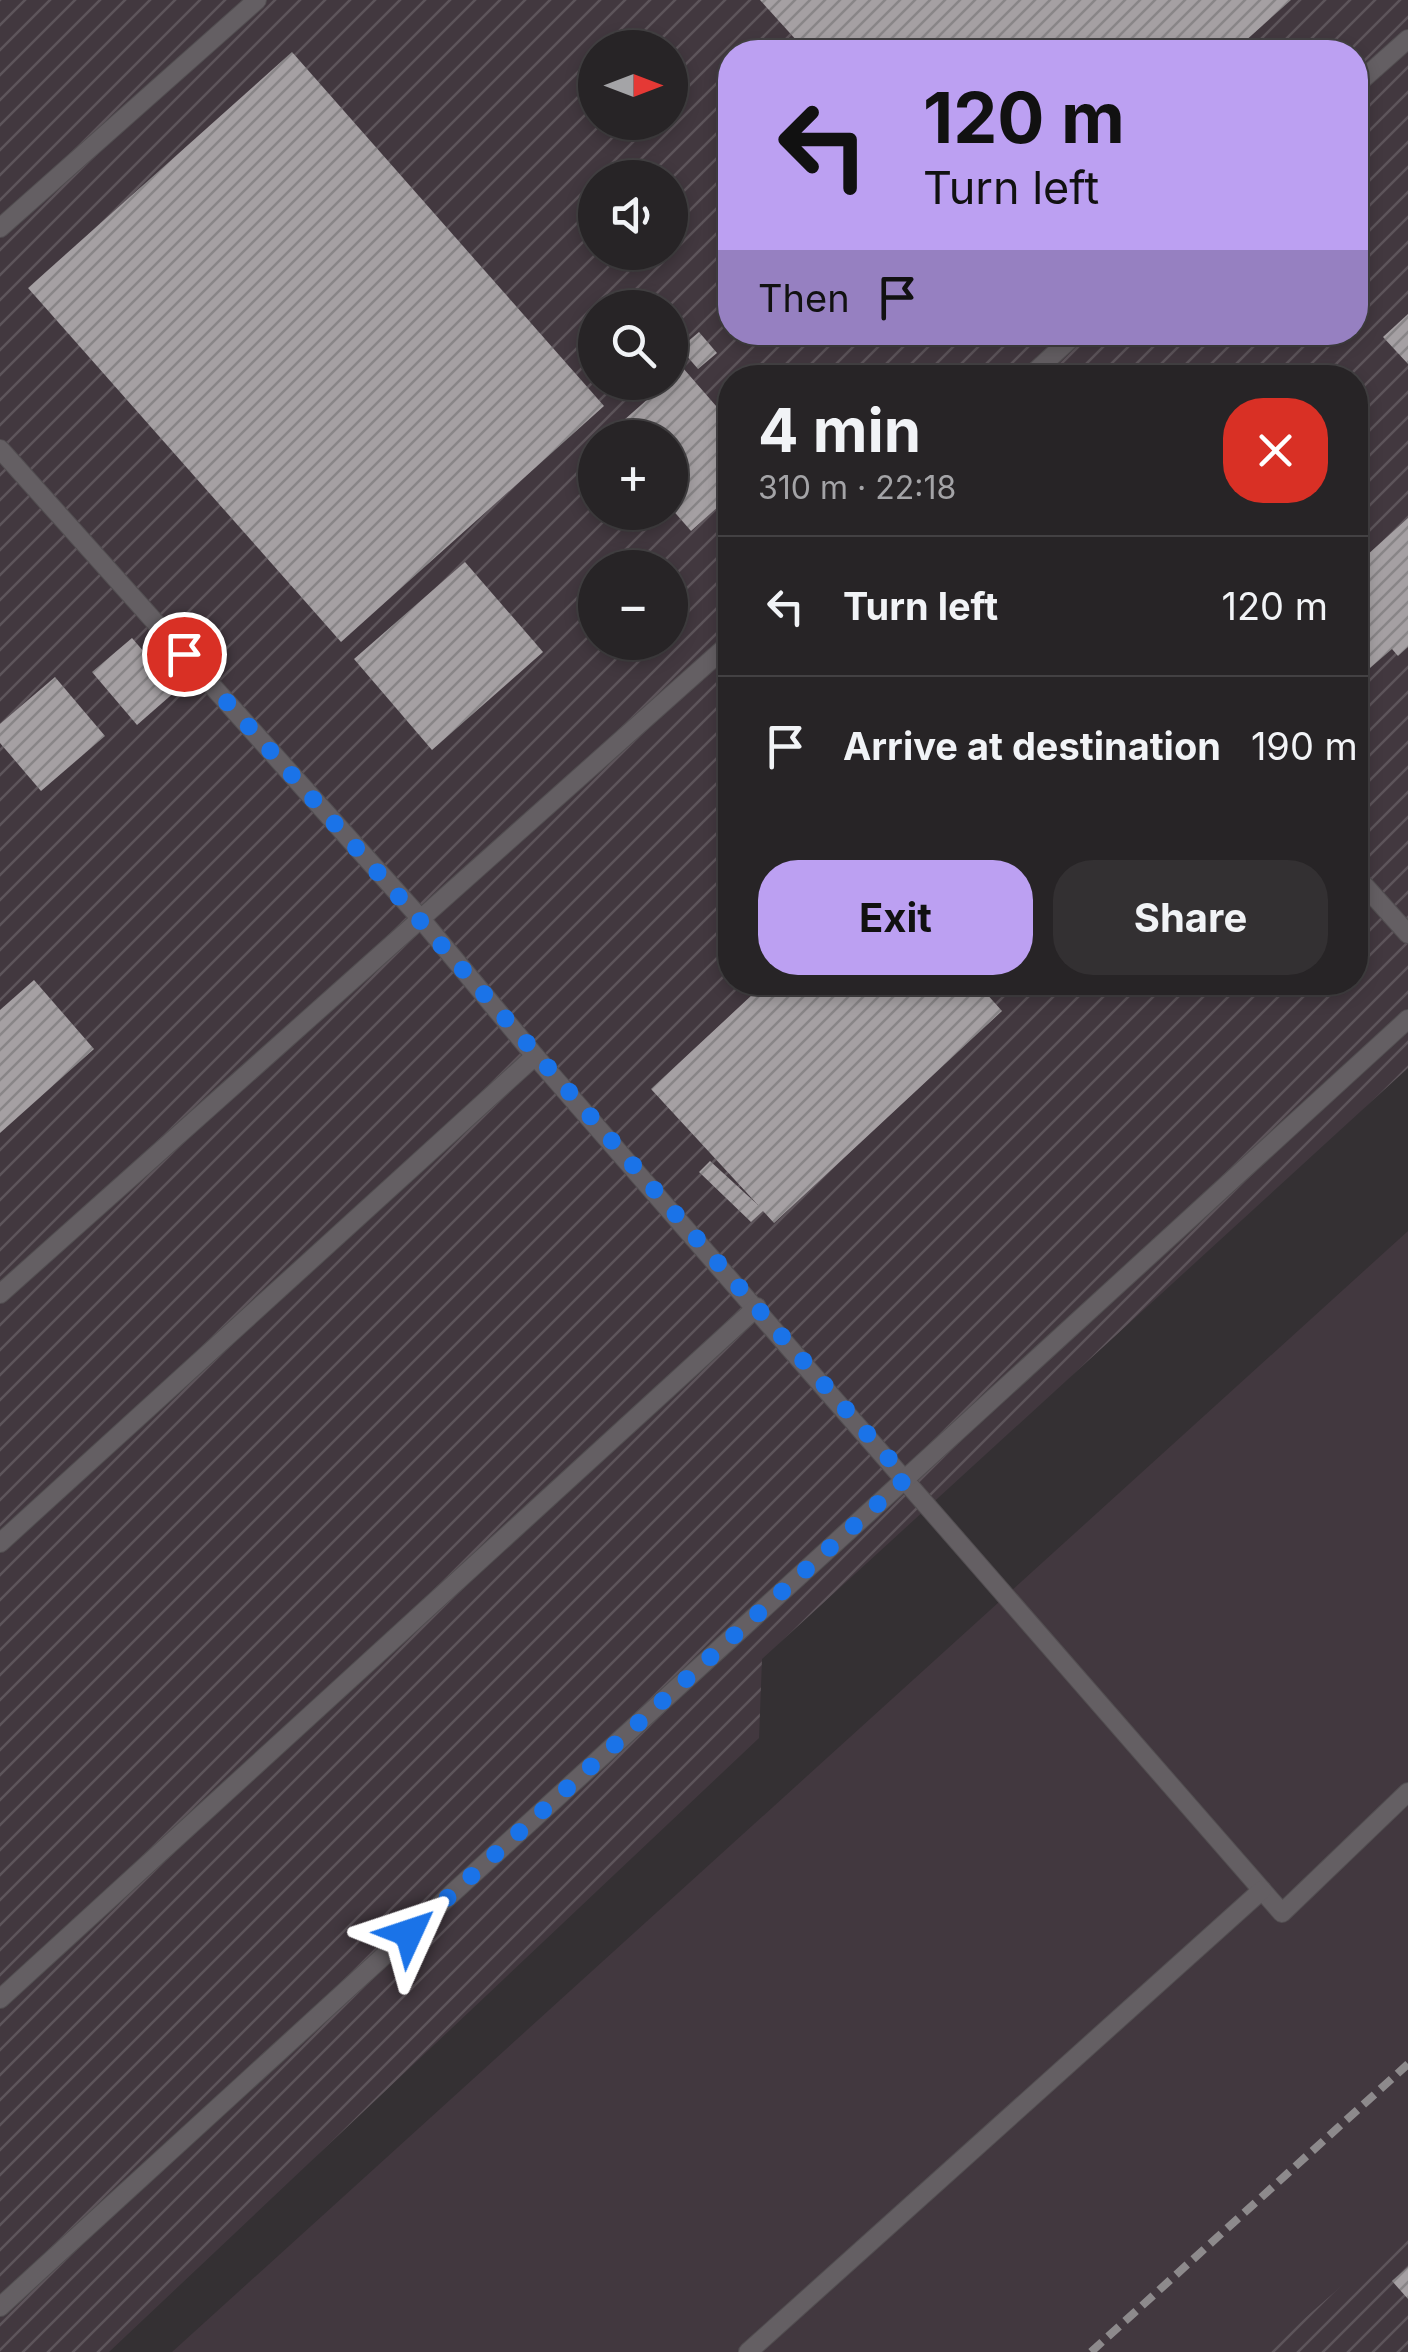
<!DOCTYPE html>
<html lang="en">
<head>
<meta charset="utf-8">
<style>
	:root { --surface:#272426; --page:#333032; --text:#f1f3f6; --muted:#a4a4a7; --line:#434143; --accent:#bca0f2 }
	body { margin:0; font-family:Inter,sans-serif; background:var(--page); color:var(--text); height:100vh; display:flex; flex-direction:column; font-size:38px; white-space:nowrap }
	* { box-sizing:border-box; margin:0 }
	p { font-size:32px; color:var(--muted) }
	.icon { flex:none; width:55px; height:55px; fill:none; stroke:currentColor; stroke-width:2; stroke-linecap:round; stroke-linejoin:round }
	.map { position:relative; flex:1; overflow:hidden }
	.panel { position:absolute; left:718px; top:365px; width:650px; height:630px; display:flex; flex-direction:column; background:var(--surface); border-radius:40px; box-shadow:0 5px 15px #0003,0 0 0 2px var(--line) }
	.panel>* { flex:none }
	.hud { position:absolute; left:718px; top:40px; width:650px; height:305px; border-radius:40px; box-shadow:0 5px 15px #0003,0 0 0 2px var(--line); background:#bca0f2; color:#111; overflow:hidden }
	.needle { width:65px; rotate:90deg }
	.buttons { position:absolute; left:578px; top:30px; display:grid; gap:20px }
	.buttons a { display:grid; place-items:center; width:110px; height:110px; border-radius:50%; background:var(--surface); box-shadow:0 5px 15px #0003,0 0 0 2px var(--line); font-size:50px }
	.pin { position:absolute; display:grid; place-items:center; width:85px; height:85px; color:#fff; margin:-42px; border:5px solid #fff; border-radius:50%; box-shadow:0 2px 10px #0007 }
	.me { position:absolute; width:110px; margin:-55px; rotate:48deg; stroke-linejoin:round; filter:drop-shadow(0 0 8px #0008) }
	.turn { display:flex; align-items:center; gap:35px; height:210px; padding:0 40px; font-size:45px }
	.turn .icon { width:130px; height:130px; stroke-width:2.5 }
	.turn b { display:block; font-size:70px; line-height:85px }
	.then { display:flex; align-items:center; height:95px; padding:0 40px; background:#0003; gap:20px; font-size:38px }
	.round { display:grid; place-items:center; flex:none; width:105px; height:105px; border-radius:40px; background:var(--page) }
	.summary { display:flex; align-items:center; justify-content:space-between; height:170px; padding:0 40px }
	h1 { font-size:60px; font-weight:700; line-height:75px }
	.primary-button { display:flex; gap:20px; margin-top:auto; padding:20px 40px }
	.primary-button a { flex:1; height:115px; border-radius:40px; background:var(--accent); color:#111; font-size:40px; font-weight:700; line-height:115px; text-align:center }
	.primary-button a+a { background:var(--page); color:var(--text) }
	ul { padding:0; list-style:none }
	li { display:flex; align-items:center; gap:30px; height:140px; padding:0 40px; border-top:2px solid var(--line) }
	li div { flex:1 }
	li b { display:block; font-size:38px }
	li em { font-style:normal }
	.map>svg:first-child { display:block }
	.built { fill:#42383f }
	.industrial { fill:url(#industrial-furrows); fill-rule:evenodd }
	.building { fill:url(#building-hatch) }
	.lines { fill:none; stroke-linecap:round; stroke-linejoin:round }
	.service-casing { stroke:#524e51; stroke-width:20 }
	.service { stroke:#645f63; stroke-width:18 }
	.rail { stroke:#8d8a8c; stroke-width:8; stroke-dasharray:15 8; stroke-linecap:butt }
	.route { stroke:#1a73e8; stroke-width:18; stroke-dasharray:0 32.4 }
</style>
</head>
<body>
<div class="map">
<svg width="1408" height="2352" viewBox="0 0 1408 2352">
	<defs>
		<pattern id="industrial-furrows" width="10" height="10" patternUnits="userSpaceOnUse" patternTransform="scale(2.5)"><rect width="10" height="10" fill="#42383f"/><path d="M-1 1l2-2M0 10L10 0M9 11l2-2" fill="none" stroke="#5d555b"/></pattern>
		<pattern id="building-hatch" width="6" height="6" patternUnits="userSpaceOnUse" patternTransform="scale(2.5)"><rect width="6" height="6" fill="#a5a0a3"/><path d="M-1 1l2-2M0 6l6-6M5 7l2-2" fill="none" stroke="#888587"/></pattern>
	</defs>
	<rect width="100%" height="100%" fill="#343033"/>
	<!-- built -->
	<polygon class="built" points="1408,1231 1408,2244 1288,2352 172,2352"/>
	<!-- industrial -->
	<g class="industrial">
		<path d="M0,0H1408V1068L762,1659L759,1738L109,2352H0ZM595,48H670V122H595ZM730,52H1355V332H730ZM595,178H670V252H595ZM595,308H670V382H595ZM730,378H1355V982H730ZM595,438H670V512H595ZM595,568H670V642H595Z"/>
		<polygon points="1408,2228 1408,2352 1266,2352"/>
	</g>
	<!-- building -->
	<g class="building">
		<polygon points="760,0 1291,0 1233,52 807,52"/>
		<polygon points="292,52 604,406 341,642 28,288"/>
		<polygon points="1408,314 1408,364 1383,337"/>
		<polygon points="699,332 717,353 698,369 680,348"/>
		<polygon points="683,368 730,422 730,496 691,531 670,507 670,438 607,435"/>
		<polygon points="1408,518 1408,647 1398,656 1392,649 1355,681 1355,566"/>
		<polygon points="465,562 543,652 432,750 354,659"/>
		<polygon points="132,638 177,690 137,725 92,672"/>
		<polygon points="55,677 105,736 41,791 0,743 0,724"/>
		<polygon points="34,980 94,1049 0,1133 0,1010"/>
		<polygon points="766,982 976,982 1002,1011 774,1223 763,1211 751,1222 699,1172 710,1161 758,1205 651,1089"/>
		<polygon points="1408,2267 1408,2299 1392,2281"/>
	</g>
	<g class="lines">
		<defs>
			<g id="service">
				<polyline points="1355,86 1408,39"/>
				<polyline points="0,228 257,0"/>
				<polyline points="1028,378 1078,332"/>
				<polyline points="0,449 421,919 535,1056 1282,1913 1408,1792"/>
				<polyline points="1355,875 1408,934"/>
				<polyline points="0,1294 730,643"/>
				<polyline points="0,1543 535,1056"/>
				<polyline points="0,1999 757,1307"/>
				<polyline points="0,2307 1408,1019"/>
				<polyline points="748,2352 1262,1890"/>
			</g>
		</defs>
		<!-- service casing -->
		<use href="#service" class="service-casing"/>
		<!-- service -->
		<use href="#service" class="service"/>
		<!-- rail -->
		<polyline class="rail" points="1091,2352 1408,2064"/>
	</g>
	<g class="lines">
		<!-- route -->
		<path class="route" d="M184,654C428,926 665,1204 906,1478L409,1933"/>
	</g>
</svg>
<div class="buttons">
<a><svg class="needle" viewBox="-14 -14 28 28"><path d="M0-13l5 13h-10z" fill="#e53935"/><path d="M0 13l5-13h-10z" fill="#a4a4a7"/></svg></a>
<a><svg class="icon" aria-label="sound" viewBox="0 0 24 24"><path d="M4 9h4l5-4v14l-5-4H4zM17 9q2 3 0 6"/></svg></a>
<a><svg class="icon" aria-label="search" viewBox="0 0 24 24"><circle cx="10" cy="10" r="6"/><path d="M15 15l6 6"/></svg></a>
<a>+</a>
<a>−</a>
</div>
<div class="pin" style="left:184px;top:654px;background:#d93025"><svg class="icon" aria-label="arrive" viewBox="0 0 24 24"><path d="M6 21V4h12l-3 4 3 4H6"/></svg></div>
<svg class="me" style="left:409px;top:1933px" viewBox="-20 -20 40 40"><path d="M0-17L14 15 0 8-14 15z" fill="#1a73e8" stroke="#fff" stroke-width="4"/></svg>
<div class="hud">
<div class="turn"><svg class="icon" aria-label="left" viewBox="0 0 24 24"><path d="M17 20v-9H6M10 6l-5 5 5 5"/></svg><div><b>120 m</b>Turn left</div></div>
<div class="then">Then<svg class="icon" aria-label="arrive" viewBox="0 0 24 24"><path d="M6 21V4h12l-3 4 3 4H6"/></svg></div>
</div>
<section class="panel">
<div class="summary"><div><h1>4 min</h1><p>310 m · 22:18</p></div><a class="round" style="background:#d93025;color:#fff"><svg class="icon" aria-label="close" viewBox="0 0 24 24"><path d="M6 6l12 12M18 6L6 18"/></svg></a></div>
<ul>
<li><svg class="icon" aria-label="left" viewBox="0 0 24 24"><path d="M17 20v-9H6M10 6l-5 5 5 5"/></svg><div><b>Turn left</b></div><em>120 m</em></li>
<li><svg class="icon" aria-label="arrive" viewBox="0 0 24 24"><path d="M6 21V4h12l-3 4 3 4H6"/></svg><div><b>Arrive at destination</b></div><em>190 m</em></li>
</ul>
<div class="primary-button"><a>Exit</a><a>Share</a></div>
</section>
</div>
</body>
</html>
